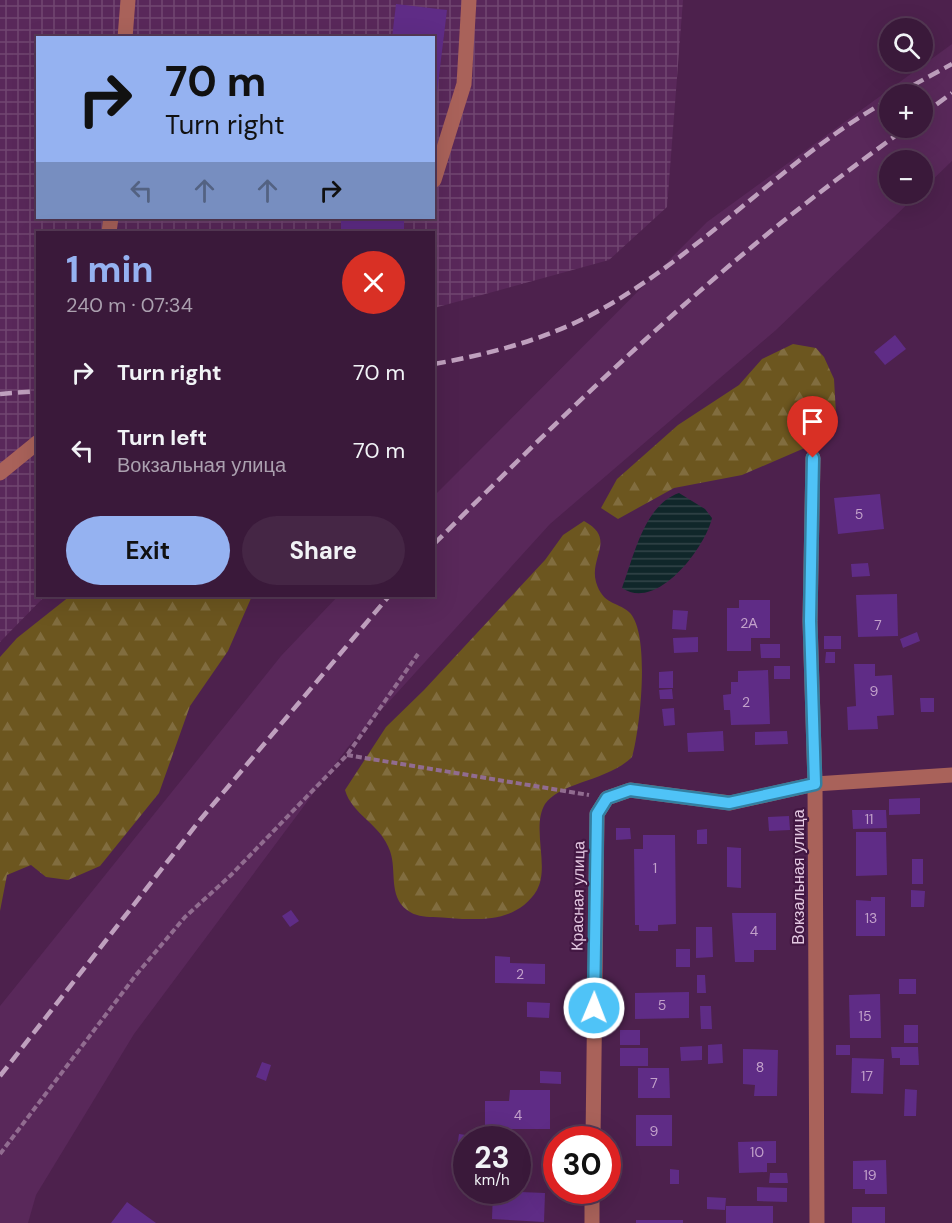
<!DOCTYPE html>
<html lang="en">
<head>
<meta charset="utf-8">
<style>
	:root { --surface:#3a193a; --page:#452645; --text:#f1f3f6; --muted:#aba0af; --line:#543854; --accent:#95b2f1 }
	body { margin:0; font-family:"DM Sans",sans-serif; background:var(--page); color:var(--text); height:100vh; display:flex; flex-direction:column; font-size:22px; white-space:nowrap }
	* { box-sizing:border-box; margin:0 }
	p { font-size:20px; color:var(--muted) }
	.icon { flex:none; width:33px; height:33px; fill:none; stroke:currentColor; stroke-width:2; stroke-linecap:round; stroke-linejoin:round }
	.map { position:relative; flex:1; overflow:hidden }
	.details { position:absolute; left:36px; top:231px; width:399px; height:366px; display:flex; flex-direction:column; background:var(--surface); border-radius:0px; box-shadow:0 6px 24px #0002,0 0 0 2px var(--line) }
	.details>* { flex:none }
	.guide { position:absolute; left:36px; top:36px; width:399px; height:183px; border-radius:0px; box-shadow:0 6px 24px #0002,0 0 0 2px var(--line); background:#95b2f1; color:#111; overflow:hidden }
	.controls { position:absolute; left:879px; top:18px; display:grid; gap:12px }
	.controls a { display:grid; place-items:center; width:54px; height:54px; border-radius:50%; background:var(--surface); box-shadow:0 6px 24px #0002,0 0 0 2px var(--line); font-size:30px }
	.speed { position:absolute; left:453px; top:1126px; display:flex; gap:12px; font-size:30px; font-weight:700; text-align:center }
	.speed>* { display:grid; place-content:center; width:78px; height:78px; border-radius:50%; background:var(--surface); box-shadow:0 6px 24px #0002,0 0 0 2px var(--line); line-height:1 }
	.speed small { font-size:15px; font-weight:400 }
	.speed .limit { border:9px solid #d22; background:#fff; color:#111 }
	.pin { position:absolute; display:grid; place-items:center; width:51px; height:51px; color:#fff; margin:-62px -26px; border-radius:50% 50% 50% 0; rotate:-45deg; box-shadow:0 0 6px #0007 }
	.pin .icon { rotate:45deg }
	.me { position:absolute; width:66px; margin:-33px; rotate:1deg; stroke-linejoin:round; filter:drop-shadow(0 0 4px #0008) }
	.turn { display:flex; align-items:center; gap:21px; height:126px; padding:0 30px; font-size:27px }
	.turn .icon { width:78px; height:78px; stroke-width:2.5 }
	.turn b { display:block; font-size:42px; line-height:51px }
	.lanes { display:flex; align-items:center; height:57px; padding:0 30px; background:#0003; justify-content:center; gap:30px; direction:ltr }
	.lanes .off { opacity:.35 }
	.round { display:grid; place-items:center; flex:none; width:63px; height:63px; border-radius:32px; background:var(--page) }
	.headline { display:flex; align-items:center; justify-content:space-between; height:102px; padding:0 30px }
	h1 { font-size:36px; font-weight:700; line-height:45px; color:var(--accent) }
	.cta { display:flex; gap:12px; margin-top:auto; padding:12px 30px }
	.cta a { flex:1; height:69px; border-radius:36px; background:var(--accent); color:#111; font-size:24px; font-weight:700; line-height:69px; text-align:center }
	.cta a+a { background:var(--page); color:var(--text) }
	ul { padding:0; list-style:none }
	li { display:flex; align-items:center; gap:18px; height:78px; padding:0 30px }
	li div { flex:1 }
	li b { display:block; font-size:22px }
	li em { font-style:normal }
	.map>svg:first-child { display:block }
	.built { fill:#59285a; fill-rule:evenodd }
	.industrial { fill:url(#industrial-grid); fill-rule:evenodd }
	.forest { fill:url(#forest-firs) }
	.water { fill:url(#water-rules) }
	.building { fill:#5f2c86 }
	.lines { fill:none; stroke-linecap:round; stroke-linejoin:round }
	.path { stroke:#916c90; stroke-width:4; stroke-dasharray:6 3; stroke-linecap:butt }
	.minor { stroke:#a9625a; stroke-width:15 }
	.rail { stroke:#bfa0be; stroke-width:4.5; stroke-dasharray:12 6; stroke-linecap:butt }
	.route-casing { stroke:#337fa1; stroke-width:15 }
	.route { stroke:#4fc3f7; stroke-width:10 }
	.labels { text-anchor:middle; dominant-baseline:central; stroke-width:4.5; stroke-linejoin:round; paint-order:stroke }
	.number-label { font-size:14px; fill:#c2a1ca }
	.street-label { font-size:16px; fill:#e3c8e1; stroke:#421742 }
</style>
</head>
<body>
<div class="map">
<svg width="952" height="1223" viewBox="0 0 952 1223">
	<defs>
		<pattern id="industrial-grid" width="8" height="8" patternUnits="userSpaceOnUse" patternTransform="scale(1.5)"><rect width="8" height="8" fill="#59285a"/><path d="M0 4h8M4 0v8" fill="none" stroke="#714671"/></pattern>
		<pattern id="forest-firs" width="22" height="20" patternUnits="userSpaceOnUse" patternTransform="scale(1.5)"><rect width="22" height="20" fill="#6c561f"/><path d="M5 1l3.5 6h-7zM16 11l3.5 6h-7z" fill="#816d3f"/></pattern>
		<pattern id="water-rules" width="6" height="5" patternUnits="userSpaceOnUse" patternTransform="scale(1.5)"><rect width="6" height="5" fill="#10272a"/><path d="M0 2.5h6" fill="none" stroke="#334549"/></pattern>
	</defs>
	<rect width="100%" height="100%" fill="#4d214d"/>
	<!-- built -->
	<path class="built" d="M952,44V161L923,189L922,160H890V194H918L776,330L550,524L348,747L134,1034L36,1195L28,1223H0V1006L281,656L338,596H434V496L707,222ZM890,94H922V128H890Z"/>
	<!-- industrial -->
	<path class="industrial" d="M0,0H683L667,207L609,260L434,308V232H38V596H45L0,642ZM38,38H434V218H38Z"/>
	<!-- forest -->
	<g class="forest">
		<polygon points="793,344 816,348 824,357 834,379 836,414 826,434 807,447 742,475 674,488 618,519 601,508 617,479 678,425 739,385 762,359"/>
		<path d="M584,521C617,539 589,557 596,582C603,605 616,601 629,612C651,632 640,730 632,757C608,781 560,782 545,804C531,827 550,867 537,890C515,927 468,919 433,917C424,917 415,916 407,910C388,896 397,870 390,851C381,824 352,815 345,790L386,727L424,690L545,560L563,535Z"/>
		<polygon points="70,596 252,596 228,651 190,706 159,793 100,866 68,880 46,877 31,865 7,875 0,911 0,657 17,638"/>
	</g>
	<!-- water -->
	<path class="water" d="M679,493L705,509L712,518C705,548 657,612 622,588C634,556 644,505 679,493Z"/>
	<!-- building -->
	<g class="building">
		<polygon points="396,4 447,10 436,101 434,101 434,38 392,38"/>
		<rect x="341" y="218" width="63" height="14"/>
		<polygon points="895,335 906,349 885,365 874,352"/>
		<polygon points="880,494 884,529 838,534 834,498"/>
		<polygon points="868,563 870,576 852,577 851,564"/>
		<polygon points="897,594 898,636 858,637 856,595"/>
		<polygon points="739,600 770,600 770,638 751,638 751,651 727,651 727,608 739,608"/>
		<polygon points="673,610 688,611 686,630 672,629"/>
		<polygon points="917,632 920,641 903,648 900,639"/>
		<rect x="824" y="636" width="17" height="13"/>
		<polygon points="698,637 698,652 674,653 673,638"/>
		<polygon points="760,644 780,644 780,658 761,658"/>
		<polygon points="826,652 835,652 835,663 825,663"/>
		<polygon points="854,664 875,664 875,676 892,675 894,715 877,716 878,729 848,730 847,707 856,706"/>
		<rect x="774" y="666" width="16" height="13"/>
		<polygon points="768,670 770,724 731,725 730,710 724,710 723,695 731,694 731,682 738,682 738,671"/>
		<polygon points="673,671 673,688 659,688 659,672"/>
		<polygon points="672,689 673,699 660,699 659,690"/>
		<polygon points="920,698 934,698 934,712 921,712"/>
		<polygon points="674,708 675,725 664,726 662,709"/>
		<polygon points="723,731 724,751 688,752 687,733"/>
		<polygon points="787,731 788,744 755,745 755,732"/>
		<polygon points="920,798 920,814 889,815 889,799"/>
		<polygon points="852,810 886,810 887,828 853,829"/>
		<polygon points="789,816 790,830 769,831 768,817"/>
		<polygon points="616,828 630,828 631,839 616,840"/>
		<polygon points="707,829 707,844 697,844 697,830"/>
		<polygon points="856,832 886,832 887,875 856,876"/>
		<polygon points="643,835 675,835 676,924 658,925 658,931 639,931 639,925 635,925 634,849 643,849"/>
		<polygon points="727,847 741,848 741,888 727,887"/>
		<rect x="912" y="859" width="11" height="25"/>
		<polygon points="911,890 925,891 924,907 911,907"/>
		<polygon points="871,897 885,897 885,936 856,936 856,900 871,901"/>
		<polygon points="291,910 299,921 290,927 282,916"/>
		<polygon points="732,913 776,913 776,950 754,950 754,962 735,962"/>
		<polygon points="696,927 712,927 713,957 696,958"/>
		<rect x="676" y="949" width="14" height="18"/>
		<polygon points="495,956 510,957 510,963 545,964 545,984 495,983"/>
		<polygon points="697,975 705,975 706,993 697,993"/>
		<rect x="899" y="979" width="17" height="15"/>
		<polygon points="689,992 689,1018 635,1019 635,993"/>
		<polygon points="880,994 881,1038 850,1038 849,995"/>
		<polygon points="527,1002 550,1003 549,1018 527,1017"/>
		<polygon points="700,1006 711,1006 712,1029 701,1029"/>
		<rect x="904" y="1025" width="14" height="18"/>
		<rect x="620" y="1030" width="20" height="15"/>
		<polygon points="722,1044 723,1063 708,1064 708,1045"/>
		<rect x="836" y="1045" width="14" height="10"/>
		<polygon points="702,1046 702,1060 681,1061 680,1047"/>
		<polygon points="891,1047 918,1047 919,1065 900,1065 900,1058 892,1058"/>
		<rect x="620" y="1048" width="28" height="18"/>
		<polygon points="743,1049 778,1050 777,1096 754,1096 755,1085 743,1084"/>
		<polygon points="852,1058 884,1059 883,1094 851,1093"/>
		<polygon points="262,1062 271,1065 266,1081 256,1077"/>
		<polygon points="638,1068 669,1068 670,1098 638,1098"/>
		<polygon points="540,1071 561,1072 561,1084 540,1083"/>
		<polygon points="905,1089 917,1090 916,1116 904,1116"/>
		<polygon points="510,1090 550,1090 550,1129 510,1129 510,1133 485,1133 485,1101 509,1101"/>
		<rect x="636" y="1115" width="36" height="31"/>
		<polygon points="459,1134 493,1139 493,1140 466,1140 466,1150 457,1148"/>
		<polygon points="776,1141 776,1163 767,1163 767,1172 739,1173 738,1142"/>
		<polygon points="886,1160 887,1194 865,1194 865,1189 853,1189 853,1161"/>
		<polygon points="670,1169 679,1170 679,1184 670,1184"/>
		<polygon points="770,1173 787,1173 788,1183 769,1183"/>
		<polygon points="757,1187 787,1188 787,1202 757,1201"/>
		<polygon points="493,1191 545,1193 544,1222 492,1219"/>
		<polygon points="707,1197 726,1198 725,1210 707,1209"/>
		<polygon points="127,1202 156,1223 111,1223"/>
		<rect x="726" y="1206" width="47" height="17"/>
		<rect x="852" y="1207" width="33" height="16"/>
		<rect x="636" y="1220" width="47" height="3"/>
	</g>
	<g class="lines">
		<!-- path -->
		<g class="path">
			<polyline points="347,755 589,795"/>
			<polyline points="0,1154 136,975 185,917 231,875 347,755 418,654"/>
		</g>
		<!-- minor -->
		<g class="minor">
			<polyline points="125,38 128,0"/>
			<polyline points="434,180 464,84 469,0"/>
			<polyline points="109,232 111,218"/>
			<polyline points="813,458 810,621 815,784 817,1223"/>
			<polyline points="0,473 38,442"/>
			<polyline points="593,1140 597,814 607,798 630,790 730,803 815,784 952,775"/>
			<polyline points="592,1223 592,1191"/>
		</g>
		<!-- rail -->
		<g class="rail">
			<polyline points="897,94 952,64"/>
			<polyline points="922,115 952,93"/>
			<path d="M434,364C491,354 551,338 602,309C706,250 786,157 890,99"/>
			<polyline points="0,394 38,391"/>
			<path d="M434,544C552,426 673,307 805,204C838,178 872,153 906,128"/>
			<polyline points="0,1076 200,820 389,596"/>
		</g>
	</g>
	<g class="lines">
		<defs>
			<polyline id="route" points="594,1008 597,814 607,798 630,790 729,803 815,784 810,621 813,458"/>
		</defs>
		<!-- route casing -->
		<use href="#route" class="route-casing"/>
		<!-- route -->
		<use href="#route" class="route"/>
	</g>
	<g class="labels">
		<!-- number labels -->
		<g class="number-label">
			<text x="859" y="514">5</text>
			<text x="749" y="623">2А</text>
			<text x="878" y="625">7</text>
			<text x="874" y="691">9</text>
			<text x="746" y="702">2</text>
			<text x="869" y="819">11</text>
			<text x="655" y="868">1</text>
			<text x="871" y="918">13</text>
			<text x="754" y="931">4</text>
			<text x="520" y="974">2</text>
			<text x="662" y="1005">5</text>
			<text x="865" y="1016">15</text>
			<text x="760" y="1067">8</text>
			<text x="867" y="1076">17</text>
			<text x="654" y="1083">7</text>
			<text x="518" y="1115">4</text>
			<text x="654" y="1131">9</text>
			<text x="757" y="1152">10</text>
			<text x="870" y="1175">19</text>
		</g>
		<!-- street labels -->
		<g class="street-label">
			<text transform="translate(798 877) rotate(-90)">Вокзальная улица</text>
			<text transform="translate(578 896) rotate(-89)">Красная улица</text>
		</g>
	</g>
</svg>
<div class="controls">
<a><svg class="icon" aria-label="search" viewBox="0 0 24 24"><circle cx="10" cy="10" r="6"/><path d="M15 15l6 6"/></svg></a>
<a>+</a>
<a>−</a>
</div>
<div class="speed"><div>23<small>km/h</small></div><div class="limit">30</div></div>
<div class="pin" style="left:813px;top:458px;background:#d93025"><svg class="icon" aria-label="arrive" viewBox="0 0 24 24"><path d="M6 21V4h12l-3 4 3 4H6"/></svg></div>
<svg class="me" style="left:594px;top:1008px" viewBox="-20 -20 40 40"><circle r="17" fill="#4fc3f7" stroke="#fff" stroke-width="3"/><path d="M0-11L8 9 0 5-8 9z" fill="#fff"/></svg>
<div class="guide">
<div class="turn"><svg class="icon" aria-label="right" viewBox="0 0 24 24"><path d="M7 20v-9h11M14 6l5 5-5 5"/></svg><div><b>70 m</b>Turn right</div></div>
<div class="lanes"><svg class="icon off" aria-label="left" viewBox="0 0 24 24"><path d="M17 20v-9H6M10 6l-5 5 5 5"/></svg><svg class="icon off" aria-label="ahead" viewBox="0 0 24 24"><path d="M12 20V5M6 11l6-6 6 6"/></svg><svg class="icon off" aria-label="ahead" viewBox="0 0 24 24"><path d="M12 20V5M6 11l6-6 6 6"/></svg><svg class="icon" aria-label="right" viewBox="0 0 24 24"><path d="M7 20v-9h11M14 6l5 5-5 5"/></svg></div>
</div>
<section class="details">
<div class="headline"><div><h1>1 min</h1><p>240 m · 07:34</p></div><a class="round" style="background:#d93025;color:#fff"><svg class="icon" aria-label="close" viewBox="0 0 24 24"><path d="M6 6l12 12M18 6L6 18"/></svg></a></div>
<ul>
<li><svg class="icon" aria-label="right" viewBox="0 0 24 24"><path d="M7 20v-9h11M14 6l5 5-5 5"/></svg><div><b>Turn right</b></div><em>70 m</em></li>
<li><svg class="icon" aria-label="left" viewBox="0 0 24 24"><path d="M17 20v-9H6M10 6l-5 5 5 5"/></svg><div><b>Turn left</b><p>Вокзальная улица</p></div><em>70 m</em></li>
</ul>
<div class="cta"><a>Exit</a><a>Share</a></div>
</section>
</div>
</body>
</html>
